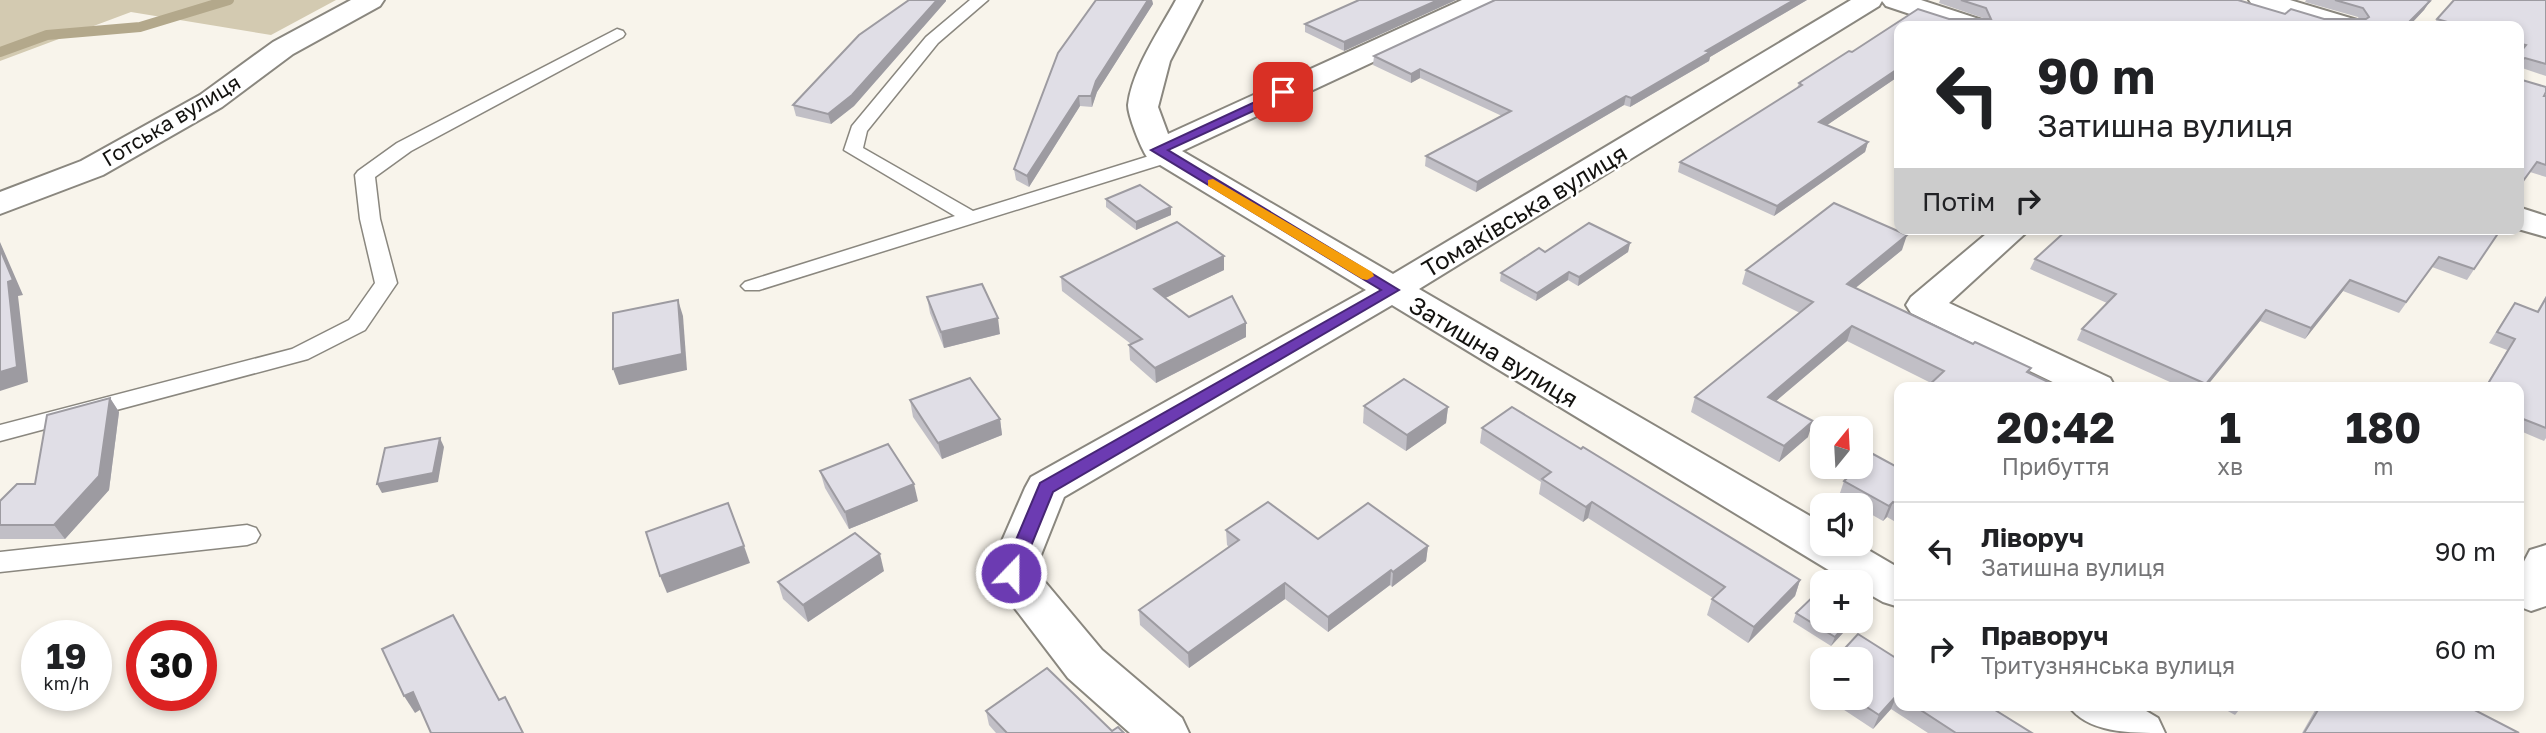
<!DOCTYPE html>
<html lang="uk">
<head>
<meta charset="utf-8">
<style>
	:root { --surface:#fff; --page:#f2f2f2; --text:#202124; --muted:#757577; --line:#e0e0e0 }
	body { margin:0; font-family:"Golos Text",sans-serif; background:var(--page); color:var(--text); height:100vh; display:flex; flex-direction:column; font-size:26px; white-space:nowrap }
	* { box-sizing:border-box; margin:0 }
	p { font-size:23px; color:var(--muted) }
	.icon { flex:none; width:38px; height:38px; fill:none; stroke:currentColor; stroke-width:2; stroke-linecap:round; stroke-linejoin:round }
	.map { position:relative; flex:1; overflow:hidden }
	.details { position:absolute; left:1894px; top:382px; width:630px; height:329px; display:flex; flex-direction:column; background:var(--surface); border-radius:14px; box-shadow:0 4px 10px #0003 }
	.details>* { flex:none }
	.guide { position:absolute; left:1894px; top:21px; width:630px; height:214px; border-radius:14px; box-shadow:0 4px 10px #0003; background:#fff; color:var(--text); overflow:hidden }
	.needle { width:46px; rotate:18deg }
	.controls { position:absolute; left:1810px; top:416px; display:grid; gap:14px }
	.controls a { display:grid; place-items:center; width:63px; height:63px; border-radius:14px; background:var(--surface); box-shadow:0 4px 10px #0003; font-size:35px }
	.speed { position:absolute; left:21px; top:620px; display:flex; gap:14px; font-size:35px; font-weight:700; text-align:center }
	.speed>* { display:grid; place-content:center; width:91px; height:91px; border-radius:50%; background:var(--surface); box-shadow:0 4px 10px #0003; line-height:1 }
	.speed small { font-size:18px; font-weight:400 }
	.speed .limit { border:10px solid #d22; background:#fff; color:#111 }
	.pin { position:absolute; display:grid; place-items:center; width:60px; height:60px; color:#fff; margin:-30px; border-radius:14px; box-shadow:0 4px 10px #0006 }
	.me { position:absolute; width:77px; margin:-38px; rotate:22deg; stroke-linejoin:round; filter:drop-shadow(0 0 5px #0008) }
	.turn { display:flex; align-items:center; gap:24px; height:147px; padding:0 28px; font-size:32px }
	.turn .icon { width:91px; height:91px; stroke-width:2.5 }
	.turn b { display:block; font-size:49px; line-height:60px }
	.then { display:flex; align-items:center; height:66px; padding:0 28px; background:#0003; gap:14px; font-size:26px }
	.eta { display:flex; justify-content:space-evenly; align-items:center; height:119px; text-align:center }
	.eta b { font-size:42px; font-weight:700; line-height:49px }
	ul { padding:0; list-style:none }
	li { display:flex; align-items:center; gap:21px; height:98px; padding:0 28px; border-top:2px solid var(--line) }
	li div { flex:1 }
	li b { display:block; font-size:26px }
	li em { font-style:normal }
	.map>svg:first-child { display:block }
	.green { fill:#d3cab1 }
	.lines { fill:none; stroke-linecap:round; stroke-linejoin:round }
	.stream { stroke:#b3a88b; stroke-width:10 }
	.lane-casing { stroke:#8a877f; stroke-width:3 }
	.street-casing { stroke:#8a877f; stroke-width:4 }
	.lane { fill:#fff; fill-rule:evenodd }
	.street { fill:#fff; fill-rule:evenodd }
	.wall { fill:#c1bfc6 }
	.shaded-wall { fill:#9d9ba1 }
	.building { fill:#e0dee6; stroke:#9d9ba1; stroke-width:2 }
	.route { fill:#6c3bb2; stroke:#462674; stroke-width:2 }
	.slow { fill:#f59e0b }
	.labels { text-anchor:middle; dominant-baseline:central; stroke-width:5; stroke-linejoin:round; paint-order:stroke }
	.far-street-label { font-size:21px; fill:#13120f; stroke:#fff }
	.street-label { font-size:24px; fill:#13120f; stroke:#fff }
</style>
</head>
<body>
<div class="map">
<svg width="2546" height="733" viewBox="0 0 2546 733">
	<rect width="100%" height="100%" fill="#f8f4eb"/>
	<!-- green -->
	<polygon class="green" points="0,0 336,0 271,35 131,12 0,61"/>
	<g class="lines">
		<!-- stream -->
		<polyline class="stream" points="0,52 47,35 140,27 229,0"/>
		<defs>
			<g id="lane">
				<polygon points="970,0 988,0 938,43 867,131 863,148 973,211 1162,152 1176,152 1178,156 1176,160 759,290 745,290 741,286 745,282 955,216 844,150 852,126 926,37"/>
				<polygon points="617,29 623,31 625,34 623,37 411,151 375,177 380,219 397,283 365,330 308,359 0,441 0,425 292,349 349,320 375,283 360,219 355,175 358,171 397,143"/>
				<polygon points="247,525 256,528 260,535 256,542 247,545 0,572 0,552"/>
			</g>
			<g id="street">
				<polygon points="351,0 384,0 380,6 293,54 222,107 103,175 0,214 0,192 81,161 200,95 273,42"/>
				<path d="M1176,0H1202L1170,61L1158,107L1168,134L1462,0H1497L1493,6L1182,151L1393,274L1851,0H1921L1982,20L1986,26H1946L1886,6L1882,1L1879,6L1419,289L1822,523V544H1858L1899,568V607L1883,602L1860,589V583H1850L1392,305L1064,497L1035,570L1102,650L1182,718L1189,733H1130L1068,678L988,573L1025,488L1031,477L1366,290L1147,157C1141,148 1128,116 1128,105C1132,70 1159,31 1176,0Z"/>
				<polygon points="2249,0 2290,0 2357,20 2361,26 2319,26 2253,6"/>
				<polygon points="2518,207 2546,216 2546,237 2518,229"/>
				<polygon points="1992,229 2030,229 1949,303 2110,378 2115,387 2063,387 1911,313 1906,305 1911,297"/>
				<polygon points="2546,545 2546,606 2531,611 2518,606 2518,573 2530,550"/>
				<path d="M2068,705H2136L2158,718L2165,733C2129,733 2087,733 2068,705Z"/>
			</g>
		</defs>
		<!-- lane casing -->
		<use href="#lane" class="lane-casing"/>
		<!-- street casing -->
		<use href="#street" class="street-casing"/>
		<!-- lane -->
		<use href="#lane" class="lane"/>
		<!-- street -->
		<use href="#street" class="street"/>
	</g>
	<!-- wall -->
	<g class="wall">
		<polygon points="909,0 946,0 946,1 854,106 831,124 796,116 793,105"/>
		<polygon points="1096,0 1152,0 1153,4 1097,92 1092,107 1080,106 1029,187 1016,180 1014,169"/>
		<polygon points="1359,0 1456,0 1344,51 1305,32 1305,24"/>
		<polygon points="1495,0 1807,0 1710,57 1709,61 1630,107 1624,105 1476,192 1425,166 1426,156 1502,116 1420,78 1411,83 1373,65 1374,56"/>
		<polygon points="1940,0 2238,0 2285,14 2291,9 2324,19 2359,19 2358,17 2305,2 2306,0 2426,0 2430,1 2424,10 2409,26 1899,26 1899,76 1827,125 1868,142 1865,152 1774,216 1678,172 1680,162 1797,88 1799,83 1849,51 1852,52 1918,9 1949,19 1983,19 1983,18 1939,3"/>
		<polygon points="2546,0 2546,76 2522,68 2522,80 2546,96 2546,177 2530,172 2518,54 2518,26 2433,26 2437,19"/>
		<polygon points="1106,199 1171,207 1171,215 1136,230 1106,207"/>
		<polygon points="2501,229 2467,280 2432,267 2399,313 2343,291 2305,339 2260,321 2206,387 2181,387 2077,340 2082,329 2107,303 2030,269 2035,259"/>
		<polygon points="1630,243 1628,252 1578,286 1568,280 1536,301 1500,281 1501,273 1545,252"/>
		<polygon points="1902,250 1855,288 1973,344 2031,368 2029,373 1931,383 1847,341 1776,401 1808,437 1779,462 1691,412 1695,397 1800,313 1742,284 1746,270"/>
		<polygon points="1224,270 1165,298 1189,317 1246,323 1246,337 1156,383 1130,360 1129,345 1131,344 1062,291 1061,277"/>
		<polygon points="2546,296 2546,438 2544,441 2518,430 2518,387 2485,387 2507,350 2489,343 2508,313 2515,303 2537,311"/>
		<polygon points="927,297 1000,334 944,348 930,313"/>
		<polygon points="110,398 119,412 109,490 65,539 0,539 0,501 35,484"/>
		<polygon points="910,400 1000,419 1002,435 942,459 913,417"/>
		<polygon points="1364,406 1448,407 1446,423 1406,451 1363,423"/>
		<polygon points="1482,428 1800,580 1795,596 1748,643 1707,615 1712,599 1713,598 1588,518 1583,522 1539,494 1541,482 1480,443"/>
		<polygon points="1899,468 1899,524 1887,517 1883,521 1860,508 1860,506 1856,506 1839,496 1844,481"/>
		<polygon points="820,471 918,501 849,529 825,488"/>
		<polygon points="1226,530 1318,539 1428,546 1426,561 1392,587 1390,585 1328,632 1285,599 1189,668 1140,625 1139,610 1229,547 1227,545"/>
		<polygon points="884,571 808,622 783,599 778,582"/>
		<polygon points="1796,613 1822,621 1854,621 1831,646 1793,622"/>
		<polygon points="1899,660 1899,705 1987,705 2032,733 1928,733 1891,709 1873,729 1826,698 1860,698"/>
		<polygon points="1822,673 1822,695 1813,690 1819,676"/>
		<polygon points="2217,705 2243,705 2235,715"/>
		<polygon points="2318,705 2465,705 2519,733 2302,733"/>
		<polygon points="986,711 1112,731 1124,733 996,733 989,725"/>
	</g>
	<!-- shaded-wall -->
	<g class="shaded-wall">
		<polygon points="937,0 946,0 946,1 854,106 831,124 828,114"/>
		<polygon points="1148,0 1152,0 1153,4 1097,92 1092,107 1091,96 1096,81"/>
		<polygon points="1438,0 1456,0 1344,51 1344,42"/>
		<polygon points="1794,0 1807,0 1710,57 1709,61 1630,107 1631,98 1706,51"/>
		<polygon points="2430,1 2424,10 2409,26 2405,26"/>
		<polygon points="1899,68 1899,76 1817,132 1819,122"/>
		<polygon points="1420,69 1420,78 1411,83 1411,74"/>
		<polygon points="1079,96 1080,106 1029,187 1027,176"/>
		<polygon points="1626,96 1624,105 1476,192 1477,182"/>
		<polygon points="1868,142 1865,152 1774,216 1777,206"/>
		<polygon points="1171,207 1171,215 1136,230 1136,222"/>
		<polygon points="1907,235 1902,250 1842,299 1847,284"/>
		<polygon points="0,242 23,295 18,296 28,382 0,391 0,372 8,282 0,249"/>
		<polygon points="1630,243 1628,252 1578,286 1579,277"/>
		<polygon points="1224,256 1224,270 1155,303 1154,289"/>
		<polygon points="1569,272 1568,280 1536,301 1537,293"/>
		<polygon points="2350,280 2343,291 2305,339 2311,328"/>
		<polygon points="678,300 683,316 687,370 619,385 613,369"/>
		<polygon points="2266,310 2260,321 2206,387 2204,387"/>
		<polygon points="998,318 1000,334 944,348 941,332"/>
		<polygon points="1246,323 1246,337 1156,383 1155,368"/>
		<polygon points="1852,326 1847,341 1763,412 1768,397"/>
		<polygon points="110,398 119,412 109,490 65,539 54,525"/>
		<polygon points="1448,407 1446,423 1406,451 1407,435"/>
		<polygon points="1000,419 1002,435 942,459 938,443"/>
		<polygon points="1813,421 1808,437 1779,462 1784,446"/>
		<polygon points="440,438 444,447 438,482 382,493 377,484"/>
		<polygon points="914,484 918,501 849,529 845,512"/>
		<polygon points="1592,502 1588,518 1583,522 1586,507"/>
		<polygon points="1893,502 1887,517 1883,521 1889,506"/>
		<polygon points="744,546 750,563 667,593 660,576"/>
		<polygon points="1428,546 1426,561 1392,587 1393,572"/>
		<polygon points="880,554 884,571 808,622 803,605"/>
		<polygon points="1391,570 1390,585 1328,632 1328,617"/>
		<polygon points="1800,580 1795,596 1748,643 1754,627"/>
		<polygon points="1285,583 1285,599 1189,668 1188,653"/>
		<polygon points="1849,621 1854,621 1831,646 1835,637"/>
		<polygon points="413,692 423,708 415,713 404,696"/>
		<polygon points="1897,695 1891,709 1873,729 1879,715"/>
	</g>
	<!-- building -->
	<g class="building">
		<polygon points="909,0 937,0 852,95 828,114 793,105 859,35"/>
		<polygon points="1096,0 1148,0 1096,81 1091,96 1079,96 1027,176 1014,169 1058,53"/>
		<polygon points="1359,0 1438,0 1344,42 1305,24"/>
		<polygon points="1495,0 1794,0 1706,51 1710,52 1631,98 1626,96 1477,182 1426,156 1511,111 1420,69 1411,74 1374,56"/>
		<polygon points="1961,0 2238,0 2285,14 2291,9 2324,19 2366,19 2369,17 2363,8 2335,0 2426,0 2430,1 2405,26 1899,26 1899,68 1819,122 1868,142 1777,206 1680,162 1802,85 1799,83 1849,51 1852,52 1918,9 1949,19 1991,19 1986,8"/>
		<polygon points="2454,0 2546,0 2546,64 2525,58 2521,60 2522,80 2546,87 2546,92 2544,96 2546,96 2546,165 2537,162 2518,188 2518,55 2526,45 2518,43 2518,26 2461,26 2437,19"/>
		<polygon points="1140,185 1171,207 1136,222 1106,199"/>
		<polygon points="1834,203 1907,235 1847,284 1973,344 1975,342 2031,368 2027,372 2059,387 1927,387 1944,371 1852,326 1768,397 1813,421 1784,446 1695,397 1813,302 1746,270"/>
		<polygon points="1177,222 1224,256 1154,289 1189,317 1232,296 1246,323 1155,368 1129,345 1142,339 1061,277"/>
		<polygon points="1589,223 1630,243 1579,277 1569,272 1537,293 1501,273 1539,248 1545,252"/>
		<polygon points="2068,229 2501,229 2474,269 2439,257 2406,302 2350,280 2311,328 2266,310 2206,384 2082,329 2116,294 2035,259"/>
		<polygon points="0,249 13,280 8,282 17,367 0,372"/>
		<polygon points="982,284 998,318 941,332 927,297"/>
		<polygon points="2546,298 2546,428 2518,417 2518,387 2486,387 2515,339 2497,332 2515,303 2538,312"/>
		<polygon points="678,300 682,354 613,369 613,313"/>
		<polygon points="970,378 1000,419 938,443 910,400"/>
		<polygon points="1404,379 1448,407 1407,435 1364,406"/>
		<polygon points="110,398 99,476 54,525 0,525 0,501 17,484 35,484 47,415"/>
		<polygon points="1512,407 1581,449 1583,447 1800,580 1754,627 1712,599 1725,587 1592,502 1586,507 1542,479 1551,472 1482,428"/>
		<polygon points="440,438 433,473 377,484 385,448"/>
		<polygon points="888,444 914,484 845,512 820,471"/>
		<polygon points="1873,454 1899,468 1899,505 1893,502 1889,506 1844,481 1859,467 1860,467 1860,466"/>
		<polygon points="1268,502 1318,539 1368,503 1428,546 1393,572 1391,570 1328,617 1285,583 1188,653 1139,610 1239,540 1226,530"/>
		<polygon points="728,503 744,546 660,576 646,532"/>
		<polygon points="855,533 880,554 803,605 778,582"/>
		<polygon points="1822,588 1822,621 1849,621 1835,637 1796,613"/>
		<polygon points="453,615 499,700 505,697 523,733 431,733 413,692 404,696 382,649"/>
		<polygon points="1858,634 1899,660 1899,697 1897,695 1879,715 1853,698 1860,698 1860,660 1834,660"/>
		<polygon points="1047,668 1112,731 1118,727 1124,733 1007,733 986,711"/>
		<polygon points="1913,705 1987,705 2032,733 1956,733"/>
		<polygon points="2321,705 2465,705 2519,733 2304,733"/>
	</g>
	<!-- route -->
	<polygon class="route" points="1283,89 1288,90 1288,95 1168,150 1399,290 1053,492 1018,578 1005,578 1002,573 1040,483 1381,290 1151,150"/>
	<!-- slow -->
	<polygon class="slow" points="1213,179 1372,272 1374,276 1367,280 1362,279 1208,186 1208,180"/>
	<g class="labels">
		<!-- far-street labels -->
		<g class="far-street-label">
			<text transform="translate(171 120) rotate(-31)">Готська вулиця</text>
		</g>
		<!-- street labels -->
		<g class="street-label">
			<text transform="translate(1524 210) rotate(-31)">Томаківська вулиця</text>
			<text transform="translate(1494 351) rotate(31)">Затишна вулиця</text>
		</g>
	</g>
</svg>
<div class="controls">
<a><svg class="needle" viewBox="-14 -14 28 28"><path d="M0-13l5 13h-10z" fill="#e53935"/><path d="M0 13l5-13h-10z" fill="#757577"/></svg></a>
<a><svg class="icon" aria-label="sound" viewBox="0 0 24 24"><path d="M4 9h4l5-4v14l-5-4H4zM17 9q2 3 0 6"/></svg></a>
<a>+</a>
<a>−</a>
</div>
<div class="speed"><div>19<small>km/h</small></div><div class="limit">30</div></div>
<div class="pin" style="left:1283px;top:92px;background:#d93025"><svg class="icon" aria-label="arrive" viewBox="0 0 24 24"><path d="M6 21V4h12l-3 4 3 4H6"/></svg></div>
<svg class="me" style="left:1011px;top:573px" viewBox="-20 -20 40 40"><circle r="17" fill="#6c3bb2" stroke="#fff" stroke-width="3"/><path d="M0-11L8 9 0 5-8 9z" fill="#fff"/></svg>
<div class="guide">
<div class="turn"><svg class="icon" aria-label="left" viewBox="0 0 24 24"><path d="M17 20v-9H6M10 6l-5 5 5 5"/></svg><div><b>90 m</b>Затишна вулиця</div></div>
<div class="then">Потім<svg class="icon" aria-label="right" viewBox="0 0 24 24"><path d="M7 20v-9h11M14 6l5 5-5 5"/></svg></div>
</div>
<section class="details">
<div class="eta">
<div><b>20:42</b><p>Прибуття</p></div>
<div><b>1</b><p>хв</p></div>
<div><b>180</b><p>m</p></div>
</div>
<ul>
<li><svg class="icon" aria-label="left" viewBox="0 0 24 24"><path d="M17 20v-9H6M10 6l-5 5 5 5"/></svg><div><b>Ліворуч</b><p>Затишна вулиця</p></div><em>90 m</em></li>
<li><svg class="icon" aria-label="right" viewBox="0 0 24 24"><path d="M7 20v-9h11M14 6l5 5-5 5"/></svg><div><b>Праворуч</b><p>Тритузнянська вулиця</p></div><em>60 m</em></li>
</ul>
</section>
</div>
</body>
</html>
